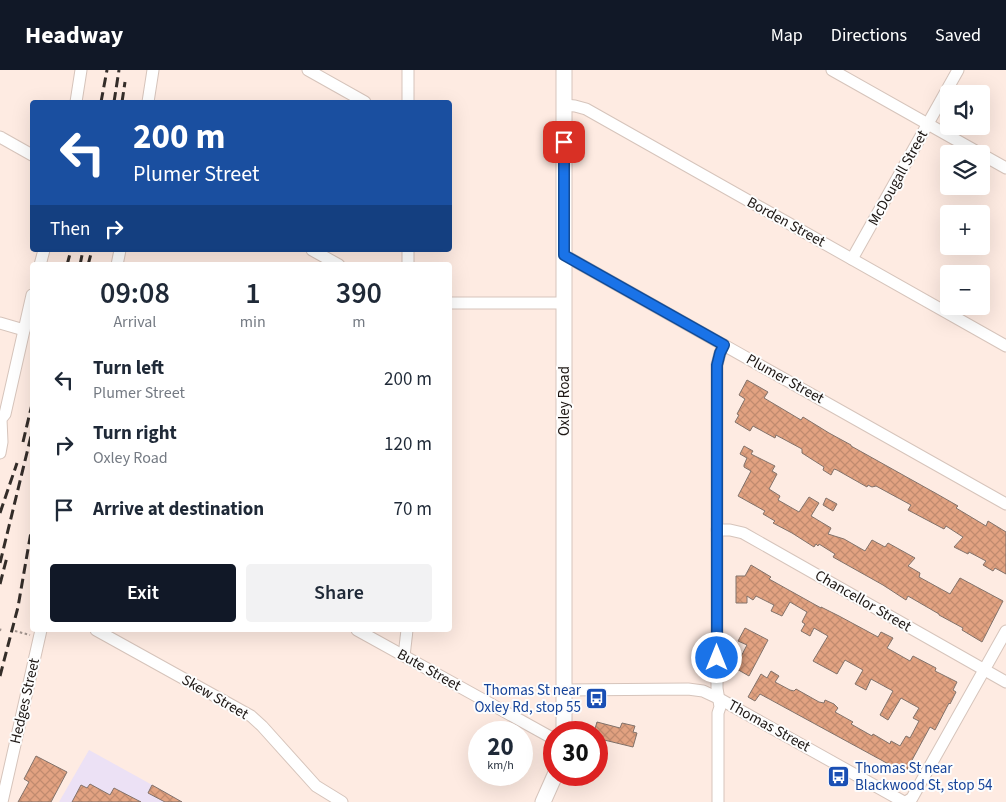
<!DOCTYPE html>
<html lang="en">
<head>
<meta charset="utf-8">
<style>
	:root { --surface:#fff; --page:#f2f2f3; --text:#1f2937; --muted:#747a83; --accent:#111827 }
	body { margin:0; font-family:"Source Sans 3",sans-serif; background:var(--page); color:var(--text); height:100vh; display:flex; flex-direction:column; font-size:19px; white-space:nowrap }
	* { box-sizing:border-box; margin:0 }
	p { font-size:16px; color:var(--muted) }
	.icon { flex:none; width:28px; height:28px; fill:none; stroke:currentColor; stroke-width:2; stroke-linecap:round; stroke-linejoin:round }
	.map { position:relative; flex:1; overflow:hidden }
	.side { position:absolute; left:30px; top:192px; width:422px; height:370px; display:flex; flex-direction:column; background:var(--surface); border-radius:5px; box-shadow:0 5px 20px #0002 }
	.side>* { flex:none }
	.banner { position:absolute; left:30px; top:30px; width:422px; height:152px; border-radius:5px; box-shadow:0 5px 20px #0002; background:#1a4fa0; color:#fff; overflow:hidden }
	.fabs { position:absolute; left:940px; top:15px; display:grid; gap:10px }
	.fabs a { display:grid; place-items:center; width:50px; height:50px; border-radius:5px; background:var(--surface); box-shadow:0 5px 20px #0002; font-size:25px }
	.speed { position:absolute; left:468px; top:651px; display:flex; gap:10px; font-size:25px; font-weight:700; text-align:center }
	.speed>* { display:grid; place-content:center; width:65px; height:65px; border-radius:50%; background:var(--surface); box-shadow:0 5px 20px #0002; line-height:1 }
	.speed small { font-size:12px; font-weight:400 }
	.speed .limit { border:8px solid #d22; background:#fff; color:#111 }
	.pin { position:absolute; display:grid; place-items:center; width:42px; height:42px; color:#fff; margin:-21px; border-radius:10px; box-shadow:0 2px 8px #0006 }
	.me { position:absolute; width:55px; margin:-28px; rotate:0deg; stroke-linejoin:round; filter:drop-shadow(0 0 4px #0008) }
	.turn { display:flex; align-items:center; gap:18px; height:105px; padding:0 20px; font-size:22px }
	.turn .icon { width:65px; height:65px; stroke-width:2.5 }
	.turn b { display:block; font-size:35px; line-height:42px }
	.then { display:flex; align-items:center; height:48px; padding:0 20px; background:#0003; gap:10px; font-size:19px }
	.eta { display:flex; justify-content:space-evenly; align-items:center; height:85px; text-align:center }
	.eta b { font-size:30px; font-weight:600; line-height:35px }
	.primary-button { display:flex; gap:10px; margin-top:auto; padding:10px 20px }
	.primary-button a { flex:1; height:58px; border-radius:5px; background:var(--accent); color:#fff; font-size:20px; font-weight:600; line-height:58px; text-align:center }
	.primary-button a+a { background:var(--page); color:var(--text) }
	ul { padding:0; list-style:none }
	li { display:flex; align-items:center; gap:15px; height:65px; padding:0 20px }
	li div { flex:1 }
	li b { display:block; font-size:19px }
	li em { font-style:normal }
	header { display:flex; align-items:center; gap:30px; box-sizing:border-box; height:70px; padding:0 25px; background:var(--accent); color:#fff }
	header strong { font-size:24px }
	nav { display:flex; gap:28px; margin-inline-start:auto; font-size:18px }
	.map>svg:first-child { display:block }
	.commercial { fill:#ece1f5 }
	.building { fill:url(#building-cross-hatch); stroke:#82726a }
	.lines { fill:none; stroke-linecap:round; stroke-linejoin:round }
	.minor-casing { stroke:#d6c4bb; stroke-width:13 }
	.major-casing { stroke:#d6c4bb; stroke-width:17 }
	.path { stroke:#a1938d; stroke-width:2; stroke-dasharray:2.5 2.5; stroke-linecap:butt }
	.minor { stroke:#fff; stroke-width:11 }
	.major { stroke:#fff; stroke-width:15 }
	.rail { stroke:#342d29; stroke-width:3; stroke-dasharray:10 5; stroke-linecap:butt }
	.route-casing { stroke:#114b97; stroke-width:12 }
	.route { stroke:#1a73e8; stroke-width:9 }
	.labels { text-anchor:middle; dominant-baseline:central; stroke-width:4; stroke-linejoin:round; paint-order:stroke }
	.street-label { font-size:15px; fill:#1c1613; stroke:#fdfdfd }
	.transit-label { font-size:15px; fill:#164399; stroke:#fdfdfd; text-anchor:end }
</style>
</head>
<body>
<header>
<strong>Headway</strong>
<nav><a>Map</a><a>Directions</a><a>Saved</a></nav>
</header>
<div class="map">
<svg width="1006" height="732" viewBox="0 0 1006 732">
	<defs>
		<pattern id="building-cross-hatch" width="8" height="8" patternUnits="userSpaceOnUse" patternTransform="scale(1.25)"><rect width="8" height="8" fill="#e2a281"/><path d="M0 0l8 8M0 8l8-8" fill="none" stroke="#c18b6f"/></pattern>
	</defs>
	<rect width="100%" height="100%" fill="#feebe2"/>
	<!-- commercial -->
	<polygon class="commercial" points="89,680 183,732 59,732"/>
	<!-- building -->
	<g class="building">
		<polygon points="747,310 768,322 764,328 801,350 803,347 829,363 851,375 851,376 937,424 958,436 956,438 986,456 988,451 1006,462 1006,504 995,498 993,501 983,495 986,491 969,482 968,484 954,477 963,467 946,456 944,459 908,440 911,435 876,416 872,417 868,415 867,417 837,400 834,399 831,405 823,400 824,397 802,383 802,379 776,365 775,368 753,356 750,361 735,352 739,345 737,344 745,329 739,325"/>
		<polygon points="744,376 753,381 751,384 775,396 772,401 777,404 769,419 780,426 778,430 799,442 809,427 819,433 811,446 831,458 828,464 844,469 865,481 872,470 885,477 888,473 915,488 908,496 920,503 919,507 950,524 960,508 1003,531 982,572 962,560 963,558 939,545 939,544 908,526 906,530 883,515 833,487 835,484 819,474 818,476 816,474 814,477 792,463 773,453 775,451 763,444 765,441 738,426 751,401 744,397 744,395 747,388 740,384"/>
		<polygon points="826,428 837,434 833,441 823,435"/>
		<polygon points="751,495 771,507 769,509 821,538 821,537 839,546 878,567 881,562 893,568 887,578 910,591 913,586 936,598 935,601 957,612 953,620 956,622 950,634 949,633 935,660 930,657 905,703 760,624 755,631 748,627 761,604 767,608 771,601 779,606 775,612 790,620 794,621 796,619 819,632 824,633 825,630 834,634 838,638 835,642 853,652 851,654 872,666 873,664 890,674 891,671 900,676 906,666 910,668 919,651 913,648 919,638 901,628 888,650 880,645 893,621 871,609 866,620 855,614 863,600 845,590 837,604 813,591 828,566 814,558 810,566 801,561 805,554 802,552 807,542 790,532 782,546 771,541 774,535 756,526 753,530 747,526 747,533 736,533 736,506 745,506"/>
		<polygon points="745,558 768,570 749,606 735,598 747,575 738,571"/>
		<polygon points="597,652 620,658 622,653 635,656 633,662 637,663 633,677 596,668 596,662 594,662"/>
		<polygon points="36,686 67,702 51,732 18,732 29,712 24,709"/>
		<polygon points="90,714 110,725 114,718 141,732 72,732 81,715 87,718"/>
		<polygon points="152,715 182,732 165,732 148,723"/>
	</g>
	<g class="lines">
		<defs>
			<g id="minor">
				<polyline points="308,0 365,32"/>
				<polyline points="832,0 981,84"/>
				<polyline points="76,32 81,0"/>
				<polyline points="148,32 153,0"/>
				<polyline points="408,32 408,0"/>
				<polyline points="564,35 575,36 586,39 1006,276"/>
				<polyline points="0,67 32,85"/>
				<polyline points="981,84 1006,98"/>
				<polyline points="312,180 339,195"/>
				<polyline points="564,185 1006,434"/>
				<polyline points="852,189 958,0"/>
				<polyline points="40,195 44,180"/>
				<polyline points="117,195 120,180"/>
				<polyline points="408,195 408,180"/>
				<polyline points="450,233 564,233"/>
				<polyline points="0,253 24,260"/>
				<polyline points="0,383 2,372 1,349 5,344 32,225"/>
				<polyline points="717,460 730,460 743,463 1006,612"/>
				<polyline points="96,560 251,646 262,656 316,716 342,732"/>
				<polyline points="357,560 554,669"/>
				<polyline points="404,586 407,560"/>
				<polyline points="564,620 688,619 703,621 718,628 904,732"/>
				<polyline points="2,732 41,560"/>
				<polyline points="718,732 718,643 720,637 717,618 717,295 720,283 724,275"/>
				<polyline points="906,732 912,728 1006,561"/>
			</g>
			<g id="major">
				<polyline points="564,662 564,0"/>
				<polyline points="543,732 555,705"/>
			</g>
		</defs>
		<!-- minor casing -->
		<use href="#minor" class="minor-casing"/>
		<!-- major casing -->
		<use href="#major" class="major-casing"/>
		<!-- path -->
		<g class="path">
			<polyline points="0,561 1,557"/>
			<polyline points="15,561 30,565"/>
		</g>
		<!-- minor -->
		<use href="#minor" class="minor"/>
		<!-- major -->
		<use href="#major" class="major"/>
		<!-- rail -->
		<g class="rail">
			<polyline points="101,32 107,0"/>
			<polyline points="114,32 119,0"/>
			<polyline points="122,32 125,12"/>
			<polyline points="67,195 71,180"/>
			<polyline points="80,195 83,180"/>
			<polyline points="88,195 92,180"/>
			<polyline points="23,372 32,334"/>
			<polyline points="0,443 17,393"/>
			<polyline points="0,493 32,362"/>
			<polyline points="0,514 7,487"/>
			<polyline points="0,606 18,537 32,456"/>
		</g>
	</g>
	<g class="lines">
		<defs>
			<polyline id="route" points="564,72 564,185 724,275 720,283 717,295 717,588"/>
		</defs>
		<!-- route casing -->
		<use href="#route" class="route-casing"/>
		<!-- route -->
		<use href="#route" class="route"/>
	</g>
	<!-- icons -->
	<defs>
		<symbol id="bus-square" viewBox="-11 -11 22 22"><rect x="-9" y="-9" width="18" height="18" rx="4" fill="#1a4fb4" stroke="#fdfdfd"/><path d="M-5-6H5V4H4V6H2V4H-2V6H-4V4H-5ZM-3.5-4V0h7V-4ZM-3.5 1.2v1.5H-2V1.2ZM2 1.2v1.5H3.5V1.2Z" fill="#fff"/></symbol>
	</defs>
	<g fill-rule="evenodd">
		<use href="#bus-square" x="584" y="616" width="25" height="25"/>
		<use href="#bus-square" x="826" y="694" width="25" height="25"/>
	</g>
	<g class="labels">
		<!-- street labels -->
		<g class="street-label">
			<text transform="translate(898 108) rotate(-61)">McDougall Street</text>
			<text transform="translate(786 152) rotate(29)">Borden Street</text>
			<text transform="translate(785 309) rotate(29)">Plumer Street</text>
			<text transform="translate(564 331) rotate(-90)">Oxley Road</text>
			<text transform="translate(863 531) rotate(30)">Chancellor Street</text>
			<text transform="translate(429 600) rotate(29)">Bute Street</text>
			<text transform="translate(215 627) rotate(30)">Skew Street</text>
			<text transform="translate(25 631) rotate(-77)">Hedges Street</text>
			<text transform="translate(769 656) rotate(29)">Thomas Street</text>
		</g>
		<!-- transit labels -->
		<g class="transit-label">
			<text x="581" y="620">Thomas St near<tspan x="581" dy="17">Oxley Rd, stop 55</tspan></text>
			<text x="855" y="698" text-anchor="start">Thomas St near<tspan x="855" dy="17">Blackwood St, stop 54</tspan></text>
		</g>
	</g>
</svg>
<div class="fabs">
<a><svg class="icon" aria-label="sound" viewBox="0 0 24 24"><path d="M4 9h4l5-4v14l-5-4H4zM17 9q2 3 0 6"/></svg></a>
<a><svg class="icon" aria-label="layers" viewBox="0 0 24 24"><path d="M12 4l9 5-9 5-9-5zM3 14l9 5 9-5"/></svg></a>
<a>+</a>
<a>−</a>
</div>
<div class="speed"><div>20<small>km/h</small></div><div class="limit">30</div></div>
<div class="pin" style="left:564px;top:72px;background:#d93025"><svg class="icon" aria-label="arrive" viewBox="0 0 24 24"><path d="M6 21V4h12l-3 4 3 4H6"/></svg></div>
<svg class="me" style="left:717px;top:588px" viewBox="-20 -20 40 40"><circle r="17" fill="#1a73e8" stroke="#fff" stroke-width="3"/><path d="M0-11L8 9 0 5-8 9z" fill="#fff"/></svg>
<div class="banner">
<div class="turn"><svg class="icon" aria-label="left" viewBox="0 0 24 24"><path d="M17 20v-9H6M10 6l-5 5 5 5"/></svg><div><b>200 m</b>Plumer Street</div></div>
<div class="then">Then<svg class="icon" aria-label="right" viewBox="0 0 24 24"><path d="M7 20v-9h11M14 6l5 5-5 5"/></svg></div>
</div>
<section class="side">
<div class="eta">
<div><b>09:08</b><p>Arrival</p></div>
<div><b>1</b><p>min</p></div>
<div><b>390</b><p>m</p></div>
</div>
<ul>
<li><svg class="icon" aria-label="left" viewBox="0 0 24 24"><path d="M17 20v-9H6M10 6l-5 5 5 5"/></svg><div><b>Turn left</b><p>Plumer Street</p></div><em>200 m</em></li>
<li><svg class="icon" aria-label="right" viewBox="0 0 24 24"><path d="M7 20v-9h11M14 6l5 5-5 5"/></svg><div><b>Turn right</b><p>Oxley Road</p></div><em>120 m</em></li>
<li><svg class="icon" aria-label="arrive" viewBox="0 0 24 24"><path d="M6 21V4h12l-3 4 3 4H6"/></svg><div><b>Arrive at destination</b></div><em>70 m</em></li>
</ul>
<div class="primary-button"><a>Exit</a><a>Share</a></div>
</section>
</div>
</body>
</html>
